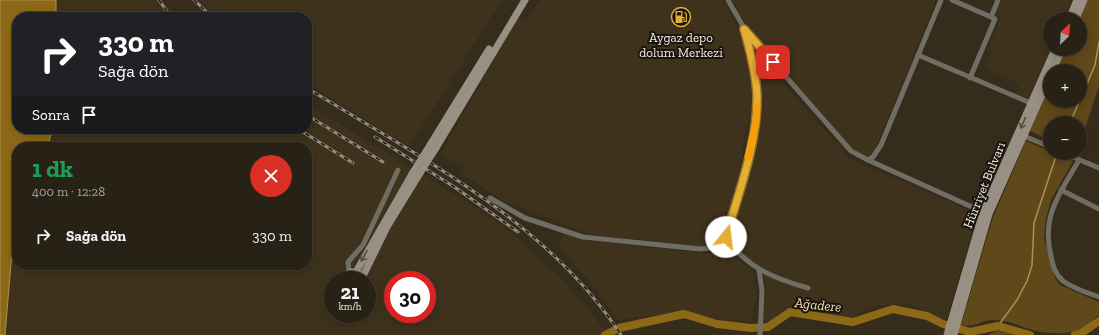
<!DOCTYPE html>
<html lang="tr">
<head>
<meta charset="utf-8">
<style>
	:root { --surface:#282115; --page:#342e22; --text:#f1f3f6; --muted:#a5a3a0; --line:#443e34 }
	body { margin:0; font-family:"Zilla Slab",serif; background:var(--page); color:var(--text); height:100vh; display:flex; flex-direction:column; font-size:15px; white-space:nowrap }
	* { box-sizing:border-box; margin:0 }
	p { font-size:13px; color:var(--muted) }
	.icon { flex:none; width:22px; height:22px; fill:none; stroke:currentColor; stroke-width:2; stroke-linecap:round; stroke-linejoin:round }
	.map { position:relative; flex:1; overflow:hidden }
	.panel { position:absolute; left:12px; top:142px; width:300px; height:128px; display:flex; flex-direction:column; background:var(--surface); border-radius:16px; box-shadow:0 2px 10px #0003,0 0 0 1px var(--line) }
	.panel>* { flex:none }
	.guide { position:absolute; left:12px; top:12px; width:300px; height:122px; border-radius:16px; box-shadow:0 2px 10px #0003,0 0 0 1px var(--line); background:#202124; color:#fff; overflow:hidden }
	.needle { width:26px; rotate:25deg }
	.controls { position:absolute; left:1043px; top:12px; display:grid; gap:8px }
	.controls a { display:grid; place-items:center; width:44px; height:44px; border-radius:50%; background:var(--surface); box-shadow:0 2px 10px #0003,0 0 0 1px var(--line); font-size:20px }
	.speed { position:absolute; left:324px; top:271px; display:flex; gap:8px; font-size:20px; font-weight:700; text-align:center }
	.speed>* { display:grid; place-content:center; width:52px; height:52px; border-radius:50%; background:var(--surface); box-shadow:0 2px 10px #0003,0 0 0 1px var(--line); line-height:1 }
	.speed small { font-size:10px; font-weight:400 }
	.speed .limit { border:6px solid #d22; background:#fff; color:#111 }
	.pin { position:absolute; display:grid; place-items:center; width:34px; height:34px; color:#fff; margin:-17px; border-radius:8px; box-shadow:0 2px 6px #0006 }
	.me { position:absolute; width:44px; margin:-22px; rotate:16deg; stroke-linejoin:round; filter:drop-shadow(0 0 3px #0008) }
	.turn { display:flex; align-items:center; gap:14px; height:84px; padding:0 20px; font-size:18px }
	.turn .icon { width:52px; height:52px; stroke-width:2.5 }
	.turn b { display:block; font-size:28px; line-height:34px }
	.then { display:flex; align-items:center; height:38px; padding:0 20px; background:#0003; gap:8px; font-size:15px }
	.round { display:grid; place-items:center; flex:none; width:42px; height:42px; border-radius:21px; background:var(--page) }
	.summary { display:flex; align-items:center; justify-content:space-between; height:68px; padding:0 20px }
	h1 { font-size:24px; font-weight:800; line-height:30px; color:#1e9e55 }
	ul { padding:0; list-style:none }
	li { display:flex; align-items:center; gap:12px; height:52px; padding:0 20px }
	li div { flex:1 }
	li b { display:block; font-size:15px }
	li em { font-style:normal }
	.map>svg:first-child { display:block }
	.built { fill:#3e321c; fill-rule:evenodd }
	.green { fill:#5f4819 }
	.water { fill:#8d6917; stroke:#ab9054 }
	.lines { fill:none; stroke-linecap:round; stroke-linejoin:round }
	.stream { stroke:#ab9054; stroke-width:1.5 }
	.river { stroke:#8d6917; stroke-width:8 }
	.street { stroke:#716d65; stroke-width:5 }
	.secondary { stroke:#979083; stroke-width:7 }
	.rail-casing { stroke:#938b7e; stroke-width:3 }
	.rail { stroke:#19150e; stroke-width:1.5; stroke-dasharray:4.5; stroke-linecap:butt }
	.secondary-bridge { stroke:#979083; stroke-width:7 }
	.oneway { stroke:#524c43 }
	.route-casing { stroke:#947122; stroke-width:10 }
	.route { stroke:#e4ae35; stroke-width:7 }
	.slow { stroke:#f59e0b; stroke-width:7 }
	.labels { text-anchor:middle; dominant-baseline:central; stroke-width:4; stroke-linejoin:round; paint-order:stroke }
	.poi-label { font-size:13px; fill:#f2ece2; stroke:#19150e }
	.street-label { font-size:13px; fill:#f2ece2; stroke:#19150e }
	.water-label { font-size:14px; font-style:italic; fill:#f5ddb1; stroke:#19150e }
</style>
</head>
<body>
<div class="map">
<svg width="1099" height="335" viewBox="0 0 1099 335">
	<rect width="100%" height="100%" fill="#352c1c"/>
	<!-- built -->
	<g class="built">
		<polygon points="56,0 161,0 179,17 56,17"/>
		<polygon points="200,0 502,0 409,147 307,83 307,17 217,17"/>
		<polygon points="540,0 724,0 743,41 750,67 753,88 752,114 746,128 738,180 732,207 721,236 715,243 700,247 590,234 502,200 461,173 465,166 451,161 441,153 518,17 526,21"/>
		<polygon points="732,0 936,0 873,154 867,156 853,150 745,23"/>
		<polygon points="1001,0 1071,0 1063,19 1050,19 1050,49 1029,99 1016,94 1020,84 985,68 992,52 987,50 1001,18 995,13"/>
		<polygon points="753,48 850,159 977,214 946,320 906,303 876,306 847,318 794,308 783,310 772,321 762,323 766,283 761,268 741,254 729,238 759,124 761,90"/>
		<path d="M307,104L464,200L510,231L567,284L609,335H5L15,217L17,216V265H307V147H48L52,129H307ZM333,280H367V314H333ZM393,280H427V314H393Z"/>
		<polygon points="564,233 589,241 711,254 722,248 753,271 757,297 751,322 720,320 685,311 618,320 596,289 558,245"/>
	</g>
	<!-- green -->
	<g class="green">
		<polygon points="1088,0 1099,0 1099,86 1080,143 1080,123 1050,123 1050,140 1030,131 1050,86 1050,101 1080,101 1080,71 1056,71 1066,49 1080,49 1079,19"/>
		<path d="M1026,141L1073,161L1051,200L1046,218L1044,238L1055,278L1060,285L1099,302V315C1093,319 1087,327 1080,330C1063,335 1042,334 1026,328C1015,324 1005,320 993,320C981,320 976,328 961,325L993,217Z"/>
		<polygon points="998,330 1016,335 988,335"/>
	</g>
	<!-- water -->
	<polygon class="water" points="0,0 56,0 56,17 17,17 17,129 52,129 48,147 17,147 17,216 15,217 5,335 0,335"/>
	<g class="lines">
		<!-- stream -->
		<g class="stream">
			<polyline points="1070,123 1095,65 1099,42"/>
			<polyline points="998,326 1017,300 1027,281 1032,265 1034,223 1056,156"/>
		</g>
		<!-- river -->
		<g class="river">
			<polyline points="605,335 619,328 684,314 717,324 751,328 768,327 790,312 853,322 893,309 927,316 943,324 970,332 998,326 1030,335"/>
			<polyline points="1075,335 1080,334 1099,321"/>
		</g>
		<!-- street -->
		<g class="street">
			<polyline points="952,0 991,17 998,0"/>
			<polyline points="746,31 851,151 868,160 873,157 881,145 941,0"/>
			<polyline points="918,55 1033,104"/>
			<polyline points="970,78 995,19 991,17"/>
			<polyline points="1024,136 1050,147"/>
			<polyline points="1063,153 1099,168"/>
			<polyline points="868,160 983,212"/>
			<path d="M1079,160C1060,193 1041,216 1051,256C1053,266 1055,274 1063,281C1073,288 1087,293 1099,297"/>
			<polyline points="1061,190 1099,209"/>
			<path d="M490,198L525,218L583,237L700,249C711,248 720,248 726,237C736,200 750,161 756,122C760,95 754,55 744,29C740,19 733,10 728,0"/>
			<path d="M726,237C745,267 775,279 808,288"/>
			<polyline points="759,270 762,291 760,335"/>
			<polyline points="349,272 348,262 363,245 398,170"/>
		</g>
		<!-- secondary -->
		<g class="secondary">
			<polyline points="1069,19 1077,0"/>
			<polyline points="1076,19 1084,0"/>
			<polyline points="1053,71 1062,49"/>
			<polyline points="430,145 489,49"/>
			<polyline points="436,148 525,0"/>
			<polyline points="356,272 412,174"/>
			<polyline points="344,280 349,272 356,272 359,274"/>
			<polyline points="361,280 387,227 417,178"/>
			<polyline points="947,335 983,212 1055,49"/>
			<polyline points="954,335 989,214 1050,77"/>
		</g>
		<defs>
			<g id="rail">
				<polyline points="159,0 171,17"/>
				<polyline points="194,0 212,17"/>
				<path d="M307,88C419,157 547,221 621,335"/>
				<polyline points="307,115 383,162"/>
				<polyline points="298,129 353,163"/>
				<polyline points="375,137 456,188 518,232"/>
			</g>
		</defs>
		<!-- rail casing -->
		<use href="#rail" class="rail-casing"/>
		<!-- rail -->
		<use href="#rail" class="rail"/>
		<!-- secondary-bridge -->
		<g class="secondary-bridge">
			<polyline points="412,174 430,145"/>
			<polyline points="417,178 436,148"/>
		</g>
	</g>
	<!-- one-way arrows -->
	<defs><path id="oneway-shaft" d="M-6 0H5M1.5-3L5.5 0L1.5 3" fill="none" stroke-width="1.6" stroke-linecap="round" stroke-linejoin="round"/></defs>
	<g class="oneway">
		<use href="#oneway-shaft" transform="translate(1023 123) rotate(114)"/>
		<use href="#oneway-shaft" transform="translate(364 256) rotate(119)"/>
	</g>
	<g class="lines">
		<defs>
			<path id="route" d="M726,237C739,191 758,143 757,95C756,73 750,50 744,29L773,62"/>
		</defs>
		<!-- route casing -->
		<use href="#route" class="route-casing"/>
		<!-- route -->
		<use href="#route" class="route"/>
		<!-- slow -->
		<polyline class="slow" points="748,157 756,122 757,106"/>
	</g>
	<!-- icons -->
	<defs>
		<symbol id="fuel-ring" viewBox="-11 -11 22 22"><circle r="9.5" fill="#19150e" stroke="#e4ae35" stroke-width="1.5"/><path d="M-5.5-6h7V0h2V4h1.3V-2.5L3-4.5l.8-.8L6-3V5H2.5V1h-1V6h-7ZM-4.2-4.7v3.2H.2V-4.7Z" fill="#e4ae35"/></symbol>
	</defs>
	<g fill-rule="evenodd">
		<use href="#fuel-ring" x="670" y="6" width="22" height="22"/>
	</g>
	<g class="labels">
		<!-- poi labels -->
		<g class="poi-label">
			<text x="681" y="37">Aygaz depo<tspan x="681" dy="15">dolum Merkezi</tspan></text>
		</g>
		<!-- street labels -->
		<g class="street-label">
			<text transform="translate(984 185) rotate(-68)">Hürriyet Bulvarı</text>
		</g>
		<!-- water labels -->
		<g class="water-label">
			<text transform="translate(818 305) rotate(6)">Ağadere</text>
		</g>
	</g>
</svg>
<div class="controls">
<a><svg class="needle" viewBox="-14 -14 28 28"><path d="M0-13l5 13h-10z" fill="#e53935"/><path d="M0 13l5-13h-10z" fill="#a5a3a0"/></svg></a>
<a>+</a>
<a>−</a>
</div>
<div class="speed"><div>21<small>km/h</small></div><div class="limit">30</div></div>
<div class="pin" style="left:773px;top:62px;background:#d93025"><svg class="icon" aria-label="arrive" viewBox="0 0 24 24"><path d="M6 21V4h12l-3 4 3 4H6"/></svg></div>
<svg class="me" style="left:726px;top:237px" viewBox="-20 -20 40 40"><circle r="19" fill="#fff"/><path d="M0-13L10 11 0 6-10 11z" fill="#e4ae35"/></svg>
<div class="guide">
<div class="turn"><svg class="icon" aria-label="right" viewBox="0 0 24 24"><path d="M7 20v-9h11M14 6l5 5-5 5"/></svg><div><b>330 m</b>Sağa dön</div></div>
<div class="then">Sonra<svg class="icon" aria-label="arrive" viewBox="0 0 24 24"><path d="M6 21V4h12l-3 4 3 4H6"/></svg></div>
</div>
<section class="panel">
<div class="summary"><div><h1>1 dk</h1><p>400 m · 12:28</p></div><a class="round" style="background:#d93025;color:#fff"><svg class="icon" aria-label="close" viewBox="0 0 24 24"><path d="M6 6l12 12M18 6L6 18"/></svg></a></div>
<ul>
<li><svg class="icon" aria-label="right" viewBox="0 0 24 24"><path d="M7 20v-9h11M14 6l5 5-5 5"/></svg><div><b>Sağa dön</b></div><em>330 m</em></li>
</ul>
</section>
</div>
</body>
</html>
